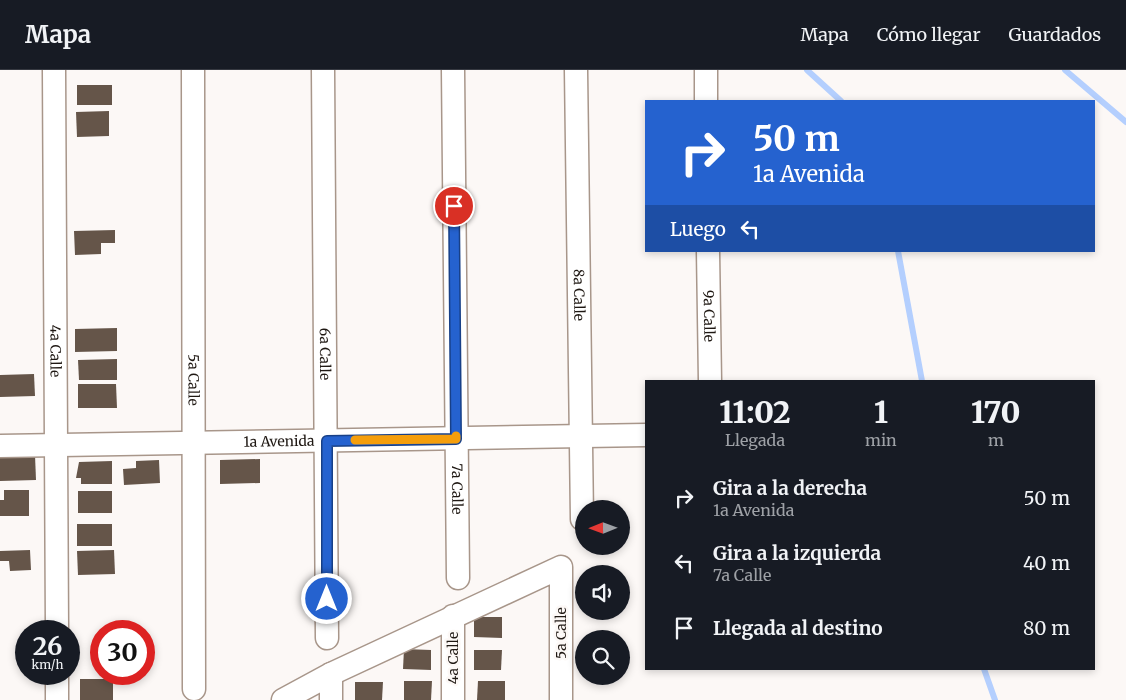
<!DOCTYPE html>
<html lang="es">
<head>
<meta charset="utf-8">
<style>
	:root { --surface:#171b24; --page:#242831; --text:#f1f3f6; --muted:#9ea1a6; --line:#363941 }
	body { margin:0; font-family:Merriweather,serif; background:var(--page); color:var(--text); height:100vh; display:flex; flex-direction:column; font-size:19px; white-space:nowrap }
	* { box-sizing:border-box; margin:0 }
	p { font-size:16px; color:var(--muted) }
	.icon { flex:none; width:28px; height:28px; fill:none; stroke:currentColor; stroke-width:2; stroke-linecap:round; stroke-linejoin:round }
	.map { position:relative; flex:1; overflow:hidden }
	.side { position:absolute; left:645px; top:310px; width:450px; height:290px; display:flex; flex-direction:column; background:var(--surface); border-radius:0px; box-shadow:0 2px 8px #0003 }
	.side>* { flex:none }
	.guide { position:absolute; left:645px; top:30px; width:450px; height:152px; border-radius:0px; box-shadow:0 2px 8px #0003; background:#2562cf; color:#fff; overflow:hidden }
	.needle { width:32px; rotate:269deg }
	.tools { position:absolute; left:575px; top:430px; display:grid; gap:10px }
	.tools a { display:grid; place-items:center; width:55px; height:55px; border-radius:50%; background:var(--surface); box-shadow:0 2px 8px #0003; font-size:25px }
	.speed { position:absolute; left:15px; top:550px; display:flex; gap:10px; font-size:25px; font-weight:700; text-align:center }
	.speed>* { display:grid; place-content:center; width:65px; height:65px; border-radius:50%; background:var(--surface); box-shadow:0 2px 8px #0003; line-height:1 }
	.speed small { font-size:12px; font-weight:400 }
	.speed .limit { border:8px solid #d22; background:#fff; color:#111 }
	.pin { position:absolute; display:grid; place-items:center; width:42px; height:42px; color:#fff; margin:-21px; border:2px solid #fff; border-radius:50%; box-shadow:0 1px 5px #0007 }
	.me { position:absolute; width:55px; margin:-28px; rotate:0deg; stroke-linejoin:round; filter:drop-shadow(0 0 4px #0008) }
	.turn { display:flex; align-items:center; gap:18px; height:105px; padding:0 25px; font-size:22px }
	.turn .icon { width:65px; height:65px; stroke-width:2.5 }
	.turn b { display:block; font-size:35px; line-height:42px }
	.then { display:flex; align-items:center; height:48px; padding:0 25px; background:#0003; gap:10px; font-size:19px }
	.eta { display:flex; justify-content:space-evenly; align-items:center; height:85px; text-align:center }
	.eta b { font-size:30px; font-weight:800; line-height:35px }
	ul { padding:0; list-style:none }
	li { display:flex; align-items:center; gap:15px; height:65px; padding:0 25px }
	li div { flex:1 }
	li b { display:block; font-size:19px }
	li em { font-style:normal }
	header { display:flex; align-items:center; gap:30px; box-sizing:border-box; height:70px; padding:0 25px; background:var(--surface); border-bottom:1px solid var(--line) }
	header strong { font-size:24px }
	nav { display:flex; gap:28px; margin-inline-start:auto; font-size:18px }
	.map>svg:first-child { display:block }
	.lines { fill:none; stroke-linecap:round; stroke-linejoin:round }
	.stream { stroke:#b4cffe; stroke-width:6 }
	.building { fill:#655549 }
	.minor-casing { stroke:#a8968a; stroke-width:25 }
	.minor { stroke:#fff; stroke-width:22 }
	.route-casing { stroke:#184087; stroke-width:12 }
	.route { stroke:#2562cf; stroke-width:9 }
	.slow { stroke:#f59e0b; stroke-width:9 }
	.labels { text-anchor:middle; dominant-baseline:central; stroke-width:5; stroke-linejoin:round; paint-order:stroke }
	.street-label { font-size:14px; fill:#1f1813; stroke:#fcf8f6 }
</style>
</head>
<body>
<header>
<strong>Mapa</strong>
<nav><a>Mapa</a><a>Cómo llegar</a><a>Guardados</a></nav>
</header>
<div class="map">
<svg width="1126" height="630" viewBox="0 0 1126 630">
	<rect width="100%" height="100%" fill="#fcf8f6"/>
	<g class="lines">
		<!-- stream -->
		<g class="stream">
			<polyline points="807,0 841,31"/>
			<polyline points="1065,0 1126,52"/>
			<polyline points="898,181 922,311"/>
			<polyline points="984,599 995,630"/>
		</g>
	</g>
	<!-- building -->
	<g class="building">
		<rect x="77" y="15" width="35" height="20"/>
		<polygon points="109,41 109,66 77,67 76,42"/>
		<polygon points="115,160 115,173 101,173 101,184 75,185 74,161"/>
		<polygon points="117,258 117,281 75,282 75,259"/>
		<polygon points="117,289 117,310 79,310 78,290"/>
		<polygon points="34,304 35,326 0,327 0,305"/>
		<polygon points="78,314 116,314 117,338 78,338"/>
		<polygon points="35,385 36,410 0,411 0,386"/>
		<polygon points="260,389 260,413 220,414 220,390"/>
		<polygon points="159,390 160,413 124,415 123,399 136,398 136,391"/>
		<polygon points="112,391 112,414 81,414 81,408 76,408 79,392"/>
		<polygon points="4,420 29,420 29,446 0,446 0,430 4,430"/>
		<rect x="78" y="421" width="34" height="22"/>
		<rect x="77" y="454" width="35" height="22"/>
		<polygon points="30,480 31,500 10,501 9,491 0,491 0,481"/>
		<polygon points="114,480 115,504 78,505 77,481"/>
		<polygon points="474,547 502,547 502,568 474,567"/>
		<polygon points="404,579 431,580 431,600 403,599"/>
		<polygon points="474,580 502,580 501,600 474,600"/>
		<rect x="80" y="609" width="33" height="21"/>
		<polygon points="404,611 432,611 431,630 404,630"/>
		<polygon points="478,611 505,611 505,630 477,630"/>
		<polygon points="355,612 383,612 382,630 355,630"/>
	</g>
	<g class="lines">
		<defs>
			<g id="minor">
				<path id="s1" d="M54,0L57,561"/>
				<path id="s2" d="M193,0L194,619"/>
				<path id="s3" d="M323,0L327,568"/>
				<path id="s4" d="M453,0L458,508"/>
				<path id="s5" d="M576,0L582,449"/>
				<polyline points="706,0 706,31"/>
				<path id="s6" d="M708,181L710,311"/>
				<path id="s7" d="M0,376L646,365"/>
				<polyline points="57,604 57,630"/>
				<polyline points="331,604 331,630"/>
				<polyline points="283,630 331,604 561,497 561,630"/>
				<polyline points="453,630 453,546"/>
			</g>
		</defs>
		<!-- minor casing -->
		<use href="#minor" class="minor-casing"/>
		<!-- minor -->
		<use href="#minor" class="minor"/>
	</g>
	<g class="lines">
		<defs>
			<polyline id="route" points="327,529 327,371 456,369 454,136"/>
		</defs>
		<!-- route casing -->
		<use href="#route" class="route-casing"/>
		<!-- route -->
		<use href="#route" class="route"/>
		<!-- slow -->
		<polyline class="slow" points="355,370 456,369 456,366"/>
	</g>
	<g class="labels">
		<!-- street labels -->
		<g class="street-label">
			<text stroke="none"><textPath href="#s5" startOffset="225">8a Calle</textPath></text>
			<text stroke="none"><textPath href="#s6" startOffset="65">9a Calle</textPath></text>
			<text stroke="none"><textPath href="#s1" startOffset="281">4a Calle</textPath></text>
			<text stroke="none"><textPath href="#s3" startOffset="284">6a Calle</textPath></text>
			<text stroke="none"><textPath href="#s2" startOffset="310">5a Calle</textPath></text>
			<text stroke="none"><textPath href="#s7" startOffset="279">1a Avenida</textPath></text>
			<text stroke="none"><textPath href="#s4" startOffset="419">7a Calle</textPath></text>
			<text transform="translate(561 563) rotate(-90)">5a Calle</text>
			<text transform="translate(453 588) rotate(-90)">4a Calle</text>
		</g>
	</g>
</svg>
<div class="tools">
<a><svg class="needle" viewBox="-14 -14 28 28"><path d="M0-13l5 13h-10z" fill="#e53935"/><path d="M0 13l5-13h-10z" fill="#9ea1a6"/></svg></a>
<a><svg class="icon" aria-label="sound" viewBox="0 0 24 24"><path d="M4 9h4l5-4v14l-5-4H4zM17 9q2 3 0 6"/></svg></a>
<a><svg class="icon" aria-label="search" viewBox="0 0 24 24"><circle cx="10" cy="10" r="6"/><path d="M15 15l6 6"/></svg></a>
</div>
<div class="speed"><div>26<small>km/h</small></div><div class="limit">30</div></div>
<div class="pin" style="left:454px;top:136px;background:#d93025"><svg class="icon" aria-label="arrive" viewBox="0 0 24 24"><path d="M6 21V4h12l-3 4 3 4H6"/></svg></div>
<svg class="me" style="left:327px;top:529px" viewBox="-20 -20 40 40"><circle r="17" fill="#2562cf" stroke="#fff" stroke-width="3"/><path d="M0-11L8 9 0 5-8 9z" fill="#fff"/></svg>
<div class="guide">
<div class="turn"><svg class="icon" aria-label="right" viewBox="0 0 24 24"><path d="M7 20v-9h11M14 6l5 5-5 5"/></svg><div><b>50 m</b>1a Avenida</div></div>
<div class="then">Luego<svg class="icon" aria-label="left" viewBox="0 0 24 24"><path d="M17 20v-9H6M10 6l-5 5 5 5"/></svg></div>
</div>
<section class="side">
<div class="eta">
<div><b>11:02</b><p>Llegada</p></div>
<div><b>1</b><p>min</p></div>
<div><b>170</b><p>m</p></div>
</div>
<ul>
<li><svg class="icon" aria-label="right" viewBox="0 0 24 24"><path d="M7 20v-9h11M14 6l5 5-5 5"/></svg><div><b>Gira a la derecha</b><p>1a Avenida</p></div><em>50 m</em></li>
<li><svg class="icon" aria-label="left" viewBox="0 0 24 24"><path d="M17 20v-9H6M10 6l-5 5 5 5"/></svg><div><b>Gira a la izquierda</b><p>7a Calle</p></div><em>40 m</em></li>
<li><svg class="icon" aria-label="arrive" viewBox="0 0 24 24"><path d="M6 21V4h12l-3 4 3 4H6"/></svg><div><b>Llegada al destino</b></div><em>80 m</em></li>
</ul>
</section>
</div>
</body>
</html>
